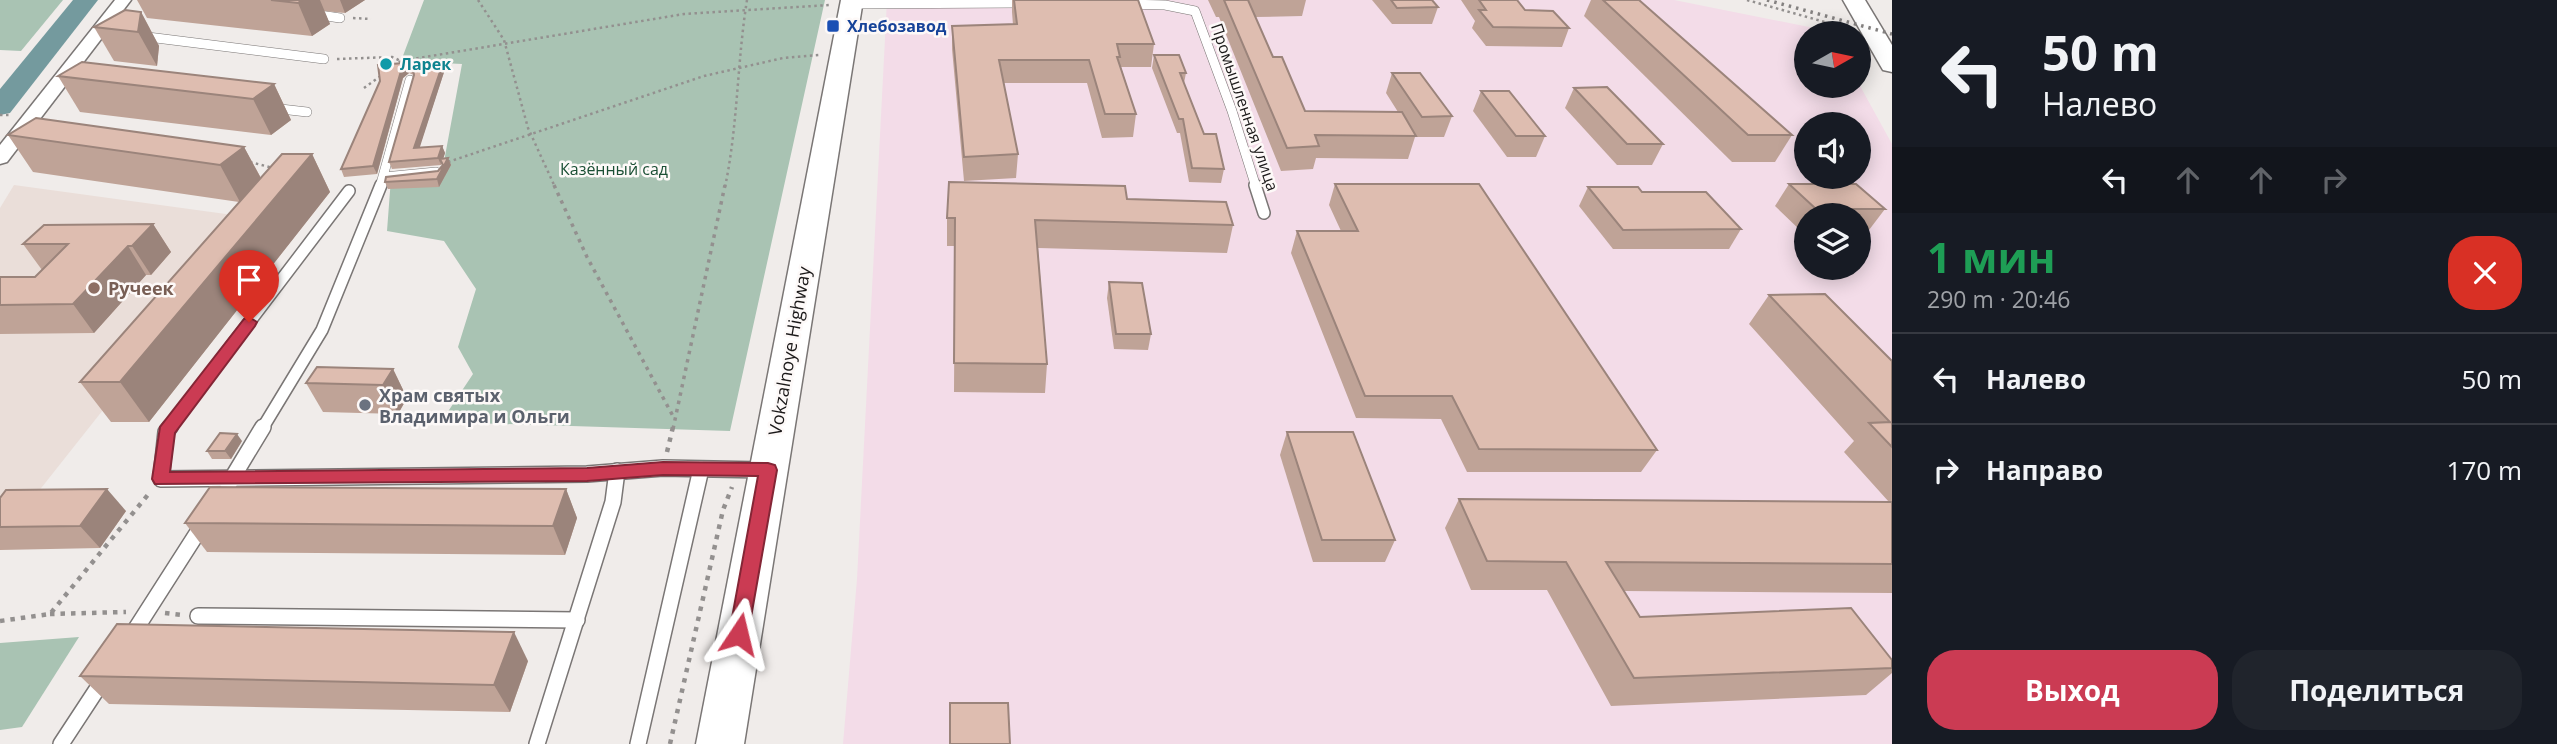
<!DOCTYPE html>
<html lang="ru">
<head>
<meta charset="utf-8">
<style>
	:root { --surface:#171b24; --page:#20242c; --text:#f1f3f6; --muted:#9ea1a6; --line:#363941; --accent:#cb3b53 }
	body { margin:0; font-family:"Open Sans",sans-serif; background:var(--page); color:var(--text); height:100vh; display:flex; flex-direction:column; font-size:26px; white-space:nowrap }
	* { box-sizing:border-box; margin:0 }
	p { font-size:23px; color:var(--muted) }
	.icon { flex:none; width:38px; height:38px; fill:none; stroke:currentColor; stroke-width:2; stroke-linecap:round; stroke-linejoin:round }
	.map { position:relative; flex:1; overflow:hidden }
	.drawer { display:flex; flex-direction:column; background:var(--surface); width:665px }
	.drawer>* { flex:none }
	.guide { background:#171b24; color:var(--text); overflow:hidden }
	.needle { width:46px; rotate:81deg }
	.tools { position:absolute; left:1794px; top:21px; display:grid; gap:14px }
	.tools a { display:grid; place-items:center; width:77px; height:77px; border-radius:50%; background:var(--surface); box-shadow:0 4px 18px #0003; font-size:35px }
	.pin { position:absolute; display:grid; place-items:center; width:60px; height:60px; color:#fff; margin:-72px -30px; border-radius:50% 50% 50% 0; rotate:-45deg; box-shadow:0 0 7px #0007 }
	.pin .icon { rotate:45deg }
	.me { position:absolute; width:77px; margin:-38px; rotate:10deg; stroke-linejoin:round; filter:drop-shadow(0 0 5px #0008) }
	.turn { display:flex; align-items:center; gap:24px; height:147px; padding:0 35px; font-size:32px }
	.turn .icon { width:91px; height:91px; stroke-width:2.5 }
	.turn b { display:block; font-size:49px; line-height:60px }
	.lanes { display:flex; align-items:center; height:66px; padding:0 35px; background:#0003; justify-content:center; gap:35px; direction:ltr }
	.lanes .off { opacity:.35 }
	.round { display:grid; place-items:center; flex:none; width:74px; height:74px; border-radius:28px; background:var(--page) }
	.overview { display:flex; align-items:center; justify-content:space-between; height:119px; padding:0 35px }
	h1 { font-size:42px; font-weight:700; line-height:52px; color:#1e9e55 }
	.action { display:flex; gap:14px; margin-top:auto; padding:14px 35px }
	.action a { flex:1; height:80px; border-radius:28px; background:var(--accent); color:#fff; font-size:28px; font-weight:700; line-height:80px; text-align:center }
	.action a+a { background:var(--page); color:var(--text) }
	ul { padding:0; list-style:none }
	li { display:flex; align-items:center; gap:21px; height:91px; padding:0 35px; border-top:2px solid var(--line) }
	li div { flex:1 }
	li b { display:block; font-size:26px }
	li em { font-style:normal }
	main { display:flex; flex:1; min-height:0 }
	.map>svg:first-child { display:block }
	.built { fill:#eaded9 }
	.industrial { fill:#f3dce8; fill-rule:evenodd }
	.green { fill:#a9c3b3 }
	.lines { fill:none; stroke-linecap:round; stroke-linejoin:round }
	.river { fill:#749a9e; fill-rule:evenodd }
	.lane-far2-casing { stroke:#7a7675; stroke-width:10 }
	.lane-far1-casing { stroke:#7a7675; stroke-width:14 }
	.lane-casing { stroke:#7a7675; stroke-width:18 }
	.street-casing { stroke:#7a7675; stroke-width:3 }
	.secondary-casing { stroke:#7a7675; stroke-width:3 }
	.path-far2 { stroke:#93908f; stroke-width:2.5; stroke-dasharray:2.5 3.5; stroke-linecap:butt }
	.path-far1 { stroke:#93908f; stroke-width:3.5; stroke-dasharray:3.5 5; stroke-linecap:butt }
	.path { stroke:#93908f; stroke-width:4.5; stroke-dasharray:4.5 6; stroke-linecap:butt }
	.lane-far2 { stroke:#fff; stroke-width:9 }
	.lane-far1 { stroke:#fff; stroke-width:11 }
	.lane { stroke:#fff; stroke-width:15 }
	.street { fill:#fff; fill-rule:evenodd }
	.secondary { fill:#fff; fill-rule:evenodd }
	.rail { stroke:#848180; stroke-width:3.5; stroke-dasharray:2.5 5; stroke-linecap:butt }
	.wall { fill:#bfa397 }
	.shaded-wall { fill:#9b847b }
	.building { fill:#debdb0; stroke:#9b847b; stroke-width:2 }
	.route { fill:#cb3b53; stroke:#842636; stroke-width:2 }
	.transit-dot { fill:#1a4fb4; stroke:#fdf9f8; stroke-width:2.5 }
	.culture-dot { fill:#0f9aa8; stroke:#fdf9f8; stroke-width:2.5 }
	.education-dot { fill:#8d6e63; stroke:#fdf9f8; stroke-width:2.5 }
	.worship-dot { fill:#6b7280; stroke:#fdf9f8; stroke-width:2.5 }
	.labels { text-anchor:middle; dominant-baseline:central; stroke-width:5; stroke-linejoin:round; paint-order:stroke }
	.far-transit-label { font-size:16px; font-weight:bold; fill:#164399; stroke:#fdf9f8; text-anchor:start }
	.far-culture-label { font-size:16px; font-weight:bold; fill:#0d838f; stroke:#fdf9f8; text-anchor:start }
	.far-street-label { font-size:16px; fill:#1b1919; stroke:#fdf9f8 }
	.far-park-label { font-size:16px; fill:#1a4f34; stroke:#fdf9f8 }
	.education-label { font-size:18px; font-weight:bold; fill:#785e54; stroke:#fdf9f8; text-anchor:start }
	.street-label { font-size:18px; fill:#1b1919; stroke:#fdf9f8 }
	.worship-label { font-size:18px; font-weight:bold; fill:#5b616d; stroke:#fdf9f8; text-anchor:start }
</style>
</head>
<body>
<main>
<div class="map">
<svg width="1892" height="744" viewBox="0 0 1892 744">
	<rect width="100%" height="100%" fill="#f0ecea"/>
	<!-- built -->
	<polygon class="built" points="14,185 255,218 0,540 0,208"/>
	<!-- industrial -->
	<path class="industrial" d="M887,0H1674L1829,31L1830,33H1806V86L1859,84L1892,144V744H843L857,579ZM1806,124H1858V177H1806ZM1806,215H1858V268H1806Z"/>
	<!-- green -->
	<g class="green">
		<polygon points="0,0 63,0 21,51 0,50"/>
		<polygon points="424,0 825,0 730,431 441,422 473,374 458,347 476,289 444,241 387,231 391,178 443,167 462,64 401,61"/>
		<polygon points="79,637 22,727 0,730 0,643"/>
	</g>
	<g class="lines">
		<!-- river -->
		<polygon class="river" points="73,0 98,0 10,113 0,115 0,89"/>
		<defs>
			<g id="lane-far2">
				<polyline points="852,4 1026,3"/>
				<polyline points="1125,4 1165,5 1195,11 1232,111 1256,187"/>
				<polyline points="313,14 340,18"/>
				<polyline points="140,36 324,59"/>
				<polyline points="272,108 307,112"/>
				<polyline points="384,177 436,172"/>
				<polyline points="380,187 410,80"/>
			</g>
			<g id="lane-far1">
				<polyline points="1255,185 1264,213"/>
				<polyline points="168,429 349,191"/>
				<polyline points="262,429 322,330 381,185"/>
			</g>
			<g id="lane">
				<polyline points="170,427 166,432 161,479 587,474 663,468 765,470"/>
				<polyline points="228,485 263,427"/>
				<polyline points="198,616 577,620"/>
				<polyline points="130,638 203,524"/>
				<polyline points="61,744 105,677"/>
				<polyline points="537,744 613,502 617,471"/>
				<polyline points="638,744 701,469"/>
			</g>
			<polygon id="street" points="115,0 131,0 7,162 0,164 0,145"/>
			<g id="secondary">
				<polygon points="841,0 863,0 744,744 696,744"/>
				<polygon points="1843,0 1865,0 1892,45 1892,72 1883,70 1880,65"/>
			</g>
		</defs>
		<!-- lane-far2 casing -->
		<use href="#lane-far2" class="lane-far2-casing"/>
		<!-- lane-far1 casing -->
		<use href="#lane-far1" class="lane-far1-casing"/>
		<!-- lane casing -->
		<use href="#lane" class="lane-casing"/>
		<!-- street casing -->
		<use href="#street" class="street-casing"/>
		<!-- secondary casing -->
		<use href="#secondary" class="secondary-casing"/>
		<!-- path-far2 -->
		<g class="path-far2">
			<polyline points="478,0 504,40 528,128 555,187"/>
			<polyline points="1747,0 1846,28"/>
			<polyline points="353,18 371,19"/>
			<polyline points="337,59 392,57 401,61"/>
			<polyline points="394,66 401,61 684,14 829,5"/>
			<polyline points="364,88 382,75"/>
			<polyline points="0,115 10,115"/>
			<polyline points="250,162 273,168"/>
			<polyline points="448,162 704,76 783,58 819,55"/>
			<path d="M725,187C738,125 737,62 747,0"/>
		</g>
		<!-- path-far1 -->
		<g class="path-far1">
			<polyline points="554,185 587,257 674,418"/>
			<polyline points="673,429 725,185"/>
		</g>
		<!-- path -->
		<g class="path">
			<polyline points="667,452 673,427"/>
			<polyline points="165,613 182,615"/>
			<polyline points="50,614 126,612"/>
			<polyline points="0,621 50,614 151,491"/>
			<polyline points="670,744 723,510 732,487"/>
		</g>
		<!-- lane-far2 -->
		<use href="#lane-far2" class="lane-far2"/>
		<!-- lane-far1 -->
		<use href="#lane-far1" class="lane-far1"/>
		<!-- lane -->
		<use href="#lane" class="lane"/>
		<!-- street -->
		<use href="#street" class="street"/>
		<!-- secondary -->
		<use href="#secondary" class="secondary"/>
		<!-- rail -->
		<polyline class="rail" points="1767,0 1892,34"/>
	</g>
	<!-- wall -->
	<g class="wall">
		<polygon points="137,0 365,0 345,13 324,11 330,24 312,36 147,18"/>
		<polygon points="1012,0 1138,0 1154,44 1151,67 1121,67 1136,114 1133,137 1102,138 1087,83 1004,83 1018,154 1016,178 964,181 952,49 952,26 1013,25 1012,12"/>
		<polygon points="1208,0 1306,0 1302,16 1255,17 1273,57 1305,111 1398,112 1386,93 1392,73 1452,116 1444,137 1415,137 1408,159 1316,158 1313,169 1281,171 1219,17 1216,17"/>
		<polygon points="1372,0 1432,0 1438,7 1432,24 1392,24"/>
		<polygon points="1461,0 1517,0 1525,10 1569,28 1562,47 1486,46 1472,28 1475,21"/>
		<polygon points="1591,0 1639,0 1792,135 1775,162 1732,162 1584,16"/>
		<polygon points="141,12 159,46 157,66 114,61 94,27"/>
		<polygon points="1154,55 1186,73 1184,83 1204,134 1224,169 1221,183 1189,182 1180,133 1177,133 1152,68"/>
		<polygon points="378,65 446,66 419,148 442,146 445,153 443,158 448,158 451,165 439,187 388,189 385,182 438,171 442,166 442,164 441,165 392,169 389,162 414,75 409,73 403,78 377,174 344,177 341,169 380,81"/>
		<polygon points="58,76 274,84 291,120 271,135 80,112"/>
		<polygon points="1574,88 1663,144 1652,165 1617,165 1565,108"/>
		<polygon points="1481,91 1545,136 1536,157 1507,157 1473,111"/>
		<polygon points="8,135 244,147 261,178 312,154 330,192 149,422 111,422 80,382 239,202 33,172"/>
		<polygon points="1335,184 1657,450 1641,472 1467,472 1441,419 1356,418 1291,253 1297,231 1341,231 1329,205"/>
		<polygon points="1789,184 1885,209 1869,230 1858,230 1858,215 1806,215 1806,231 1801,231 1775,206"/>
		<polygon points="1588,187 1642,192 1741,229 1729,249 1613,249 1579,206"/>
		<polygon points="1127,199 1233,225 1227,253 1038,248 1047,364 1045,393 954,392 955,246 947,246 947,218"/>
		<polygon points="153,224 171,252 151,275 146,275 94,333 0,334 0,277 35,277 42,270 23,244"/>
		<polygon points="1109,282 1151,334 1148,350 1114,349 1107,298"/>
		<polygon points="1769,295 1892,361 1892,593 1624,591 1640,617 1892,660 1892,673 1866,695 1611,706 1547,590 1471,590 1445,528 1459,499 1889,502 1844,452 1854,441 1749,324"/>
		<polygon points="393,369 407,398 398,414 323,412 306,383"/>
		<polygon points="1287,432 1395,540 1385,562 1313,562 1280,455"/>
		<polygon points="242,441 231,459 212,459 207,451"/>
		<polygon points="566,489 577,518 565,555 207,552 185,523"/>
		<polygon points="0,498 126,511 100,548 0,550"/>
		<polygon points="528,661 510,712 109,704 80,676"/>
	</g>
	<!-- shaded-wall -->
	<g class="shaded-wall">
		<polygon points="302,0 320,0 330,24 312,36 298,3"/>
		<polygon points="340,0 365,0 345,13"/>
		<polygon points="141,12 159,46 157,66 138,32"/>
		<polygon points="444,60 446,66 417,156 414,148"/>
		<polygon points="406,66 409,73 403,78 377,174 373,166 401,71"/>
		<polygon points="274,84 291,120 271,135 253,99"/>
		<polygon points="442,146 445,153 442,163 440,159 441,165 438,158"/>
		<polygon points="244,147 264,184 240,202 220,165"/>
		<polygon points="312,154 330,192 149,422 120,382"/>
		<polygon points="448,158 451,165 439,187 437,179"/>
		<polygon points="153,224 171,252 151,275 132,246"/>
		<polygon points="128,246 146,275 94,333 73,304"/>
		<polygon points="393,369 407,398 398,414 383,385"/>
		<polygon points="237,434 242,441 231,459 225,451"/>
		<polygon points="107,489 126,511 100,548 80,526"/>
		<polygon points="566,489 577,518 565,555 553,526"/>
		<polygon points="514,632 528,661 510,712 494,685"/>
	</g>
	<!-- building -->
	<g class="building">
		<polygon points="271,0 302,0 298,3"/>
		<polygon points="1014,0 1138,0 1154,44 1117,44 1120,57 1117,57 1136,114 1105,114 1089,60 999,60 1018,154 964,157 952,26 1017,24"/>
		<polygon points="1224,0 1248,0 1273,57 1282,57 1305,111 1402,112 1416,136 1315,135 1319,146 1287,148"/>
		<polygon points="1391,0 1432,0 1438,7 1397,8"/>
		<polygon points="1479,0 1517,0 1525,10 1553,11 1569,28 1493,27 1479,10 1486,10"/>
		<polygon points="1603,0 1639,0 1792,135 1748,135"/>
		<polygon points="125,10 141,12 138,32 94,27"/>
		<polygon points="1154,55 1179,55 1186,73 1180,73 1204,134 1216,134 1224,169 1192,168 1183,119 1179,119"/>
		<polygon points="444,60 414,148 442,146 438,158 389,162 414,75 413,69 406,66 401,71 373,166 341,169 380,81 378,65"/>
		<polygon points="82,62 274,84 253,99 58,76"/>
		<polygon points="1392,73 1420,73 1452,116 1422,117"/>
		<polygon points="1607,87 1663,144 1627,144 1574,88"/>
		<polygon points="1481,91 1509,91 1545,136 1516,136"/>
		<polygon points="36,118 244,147 220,165 8,135"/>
		<polygon points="282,154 312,154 120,382 80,382"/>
		<polygon points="448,158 437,179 385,182 386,177 438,171 443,165 440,159"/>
		<polygon points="949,182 1125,186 1127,199 1226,202 1233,225 1035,220 1047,364 954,363 955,218 947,218"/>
		<polygon points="1335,184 1479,184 1657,450 1479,449 1452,396 1365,396 1297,231 1358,231"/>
		<polygon points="1789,184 1856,184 1885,209 1816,209"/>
		<polygon points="1588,187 1638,187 1642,192 1706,192 1741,229 1623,230"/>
		<polygon points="153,224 132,246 128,246 73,304 0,305 0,277 35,277 68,244 23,244 44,225"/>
		<polygon points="1109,282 1142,283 1151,334 1116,334"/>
		<polygon points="1825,294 1892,361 1892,447 1869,423 1890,422 1769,295"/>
		<polygon points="317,367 393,369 383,385 306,383"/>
		<polygon points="1287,432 1353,432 1395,540 1322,540"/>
		<polygon points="220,433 237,434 225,451 207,451"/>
		<polygon points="210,487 566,489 553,526 185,523"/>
		<polygon points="107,489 80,526 0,527 0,498 6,490"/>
		<polygon points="1459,499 1892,502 1892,564 1606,562 1640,617 1851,608 1892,660 1892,668 1634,678 1566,562 1487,561"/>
		<polygon points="117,624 514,632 494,685 80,676"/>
		<polygon points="950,703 1008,703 1010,744 950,744"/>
	</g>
	<!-- route -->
	<polygon class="route" points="249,317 257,322 255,326 175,433 170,472 587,468 663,462 768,463 775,465 777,470 747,640 739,643 732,640 729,634 758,476 663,475 587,481 155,484 152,479 160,427 244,319"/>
	<!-- markers -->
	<rect class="transit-dot" x="826" y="19" width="14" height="14" rx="3.5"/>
	<circle class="culture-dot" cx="386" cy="64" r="7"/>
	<circle class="education-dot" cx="94" cy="288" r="7"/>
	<circle class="worship-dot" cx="365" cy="405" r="7"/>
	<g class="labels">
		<!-- far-transit labels -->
		<g class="far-transit-label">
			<text x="847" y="26">Хлебозавод</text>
		</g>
		<!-- far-culture labels -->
		<g class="far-culture-label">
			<text x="400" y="64">Ларек</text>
		</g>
		<!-- far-street labels -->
		<g class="far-street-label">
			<text transform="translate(1245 107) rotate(71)">Промышленная улица</text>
		</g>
		<!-- far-park labels -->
		<g class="far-park-label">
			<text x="614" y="169">Казённый сад</text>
		</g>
		<!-- education labels -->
		<g class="education-label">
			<text x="108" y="288">Ручеек</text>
		</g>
		<!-- street labels -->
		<g class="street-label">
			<text transform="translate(789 351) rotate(-80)">Vokzalnoye Highway</text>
		</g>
		<!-- worship labels -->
		<g class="worship-label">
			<text x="379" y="395">Храм святых<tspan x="379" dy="21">Владимира и Ольги</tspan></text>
		</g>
	</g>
</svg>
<div class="tools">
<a><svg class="needle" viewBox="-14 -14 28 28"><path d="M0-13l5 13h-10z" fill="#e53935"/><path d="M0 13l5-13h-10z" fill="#9ea1a6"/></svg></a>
<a><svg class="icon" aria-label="sound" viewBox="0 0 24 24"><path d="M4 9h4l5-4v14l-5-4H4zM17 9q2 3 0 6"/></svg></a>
<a><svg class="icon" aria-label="layers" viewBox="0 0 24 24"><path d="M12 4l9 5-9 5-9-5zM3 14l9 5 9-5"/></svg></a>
</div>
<div class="pin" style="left:249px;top:322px;background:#d93025"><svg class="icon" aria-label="arrive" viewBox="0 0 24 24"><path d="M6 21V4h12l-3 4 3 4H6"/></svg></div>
<svg class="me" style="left:739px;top:634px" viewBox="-20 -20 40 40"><path d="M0-17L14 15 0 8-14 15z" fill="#cb3b53" stroke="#fff" stroke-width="4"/></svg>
</div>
<section class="drawer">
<div class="guide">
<div class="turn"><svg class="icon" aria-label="left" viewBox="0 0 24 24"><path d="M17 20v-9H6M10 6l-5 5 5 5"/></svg><div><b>50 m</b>Налево</div></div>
<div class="lanes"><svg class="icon" aria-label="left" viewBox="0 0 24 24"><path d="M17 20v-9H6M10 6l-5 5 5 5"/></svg><svg class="icon off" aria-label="ahead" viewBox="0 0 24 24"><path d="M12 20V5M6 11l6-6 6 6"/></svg><svg class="icon off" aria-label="ahead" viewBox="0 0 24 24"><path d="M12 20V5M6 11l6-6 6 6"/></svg><svg class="icon off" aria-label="right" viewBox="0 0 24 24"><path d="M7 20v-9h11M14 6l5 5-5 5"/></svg></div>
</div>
<div class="overview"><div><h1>1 мин</h1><p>290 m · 20:46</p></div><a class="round" style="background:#d93025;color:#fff"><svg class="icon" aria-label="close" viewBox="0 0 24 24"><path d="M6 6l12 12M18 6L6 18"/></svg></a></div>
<ul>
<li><svg class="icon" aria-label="left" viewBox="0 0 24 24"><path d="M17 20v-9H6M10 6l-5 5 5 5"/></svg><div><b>Налево</b></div><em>50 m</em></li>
<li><svg class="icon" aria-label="right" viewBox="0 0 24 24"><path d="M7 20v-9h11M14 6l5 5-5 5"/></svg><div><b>Направо</b></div><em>170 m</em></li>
</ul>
<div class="action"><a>Выход</a><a>Поделиться</a></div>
</section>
</main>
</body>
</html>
